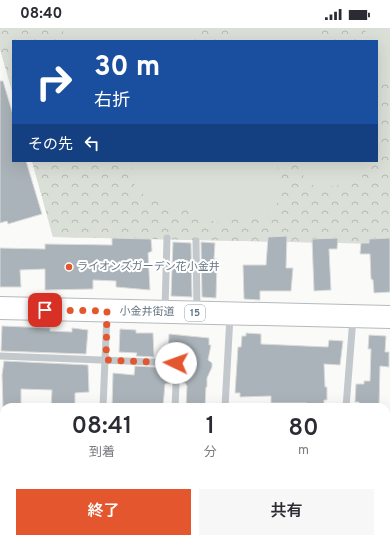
<!DOCTYPE html>
<html lang="ja">
<head>
<meta charset="utf-8">
<style>
	:root { --surface:#fff; --page:#f7f7f7; --text:#2b2b33; --muted:#7c7c81; --accent:#e4572e }
	body { margin:0; font-family:Overpass,"Noto Sans JP",sans-serif; background:var(--page); color:var(--text); height:100vh; display:flex; flex-direction:column; font-size:15px; white-space:nowrap }
	* { box-sizing:border-box; margin:0 }
	p { font-size:13px; color:var(--muted) }
	.icon { flex:none; width:22px; height:22px; fill:none; stroke:currentColor; stroke-width:2; stroke-linecap:round; stroke-linejoin:round }
	.map { position:relative; flex:1; overflow:hidden }
	.drawer { position:absolute; left:0px; top:375px; width:390px; height:140px; display:flex; flex-direction:column; background:var(--surface); border-radius:12px 12px 0 0; box-shadow:0 4px 16px #0002 }
	.drawer>* { flex:none }
	.top-card { position:absolute; left:12px; top:12px; width:366px; height:122px; border-radius:0px; box-shadow:0 4px 16px #0002; background:#1a4fa0; color:#fff; overflow:hidden }
	.pin { position:absolute; display:grid; place-items:center; width:34px; height:34px; color:#fff; margin:-17px; border-radius:8px; box-shadow:0 2px 6px #0006 }
	.me { position:absolute; width:44px; margin:-22px; rotate:273deg; stroke-linejoin:round; filter:drop-shadow(0 0 3px #0008) }
	.turn { display:flex; align-items:center; gap:14px; height:84px; padding:0 16px; font-size:18px }
	.turn .icon { width:52px; height:52px; stroke-width:2.5 }
	.turn b { display:block; font-size:28px; line-height:34px }
	.then { display:flex; align-items:center; height:38px; padding:0 16px; background:#0003; gap:8px; font-size:15px }
	.eta { display:flex; justify-content:space-evenly; align-items:center; height:68px; text-align:center }
	.eta b { font-size:24px; font-weight:600; line-height:28px }
	.primary-button { display:flex; gap:8px; margin-top:auto; padding:8px 16px }
	.primary-button a { flex:1; height:46px; border-radius:0px; background:var(--accent); color:#fff; font-size:16px; font-weight:600; line-height:46px; text-align:center }
	.primary-button a+a { background:var(--page); color:var(--text) }
	.status { display:flex; justify-content:space-between; align-items:center; height:28px; padding:0 20px; background:var(--surface); direction:ltr }
	.status svg { height:11px; fill:currentColor }
	.map>svg:first-child { display:block }
	.grass { fill:#dadfd7 }
	.forest { fill:url(#forest-crowns) }
	.building { fill:#aab3b9; stroke:#dcdcda }
	.lines { fill:none; stroke-linecap:round; stroke-linejoin:round }
	.primary-casing { stroke:#b5babe; stroke-width:24 }
	.service { stroke:#c3c8cc; stroke-width:7 }
	.primary { stroke:#fff; stroke-width:22 }
	.route { stroke:#e4572e; stroke-width:7; stroke-dasharray:0 12.6 }
	.poi-dot { fill:#e4572e; stroke:#fff; stroke-width:1.5 }
	.labels { text-anchor:middle; dominant-baseline:central; stroke-width:4; stroke-linejoin:round; paint-order:stroke }
	.shield { fill:#fff; stroke:#939fa8; stroke-width:1 }
	.shield-label { font-size:10px; font-weight:bold; fill:#657683 }
	.poi-label { font-size:11px; fill:#657683; stroke:#fff; text-anchor:start }
	.street-label { font-size:11px; fill:#657683; stroke:#fff }
</style>
</head>
<body>
<div class="status"><b>08:40</b><svg viewBox="0 0 49 12"><path d="M0 12V9h3v3zM5 12V6h3v6zM10 12V3h3v9zM15 12V0h3v12zM26 1h20v11H26zM47 4h2v5h-2z"/></svg></div>
<div class="map">
<svg width="390" height="515" viewBox="0 0 390 515">
	<defs>
		<pattern id="forest-crowns" width="20" height="18" patternUnits="userSpaceOnUse"><rect width="20" height="18" fill="#dadfd7"/><path d="M2 6a3 3 0 1 1 6 0M12 15a3 3 0 1 1 6 0" fill="none" stroke="#b4b9b4"/></pattern>
	</defs>
	<rect width="100%" height="100%" fill="#fafaf8"/>
	<!-- grass -->
	<polygon class="grass" points="0,0 390,0 390,216 53,209 32,133 377,133 377,13 13,13 13,66 0,21"/>
	<!-- forest -->
	<g class="forest">
		<polygon points="0,0 59,0 65,5 65,13 13,13 13,66 0,21"/>
		<polygon points="190,0 226,0 231,3 227,13 195,13"/>
		<polygon points="321,0 364,0 370,13 322,13"/>
		<path d="M377,31L380,39L390,52V216L53,209L32,133H133L132,141L135,160C154,175 167,181 192,178L199,188L219,195L244,185L259,192C264,188 273,183 276,178C283,164 276,148 278,133H299L304,150L316,160L343,157L363,151L357,133H377Z"/>
		<polygon points="390,476 390,515 356,515 356,511 386,511 386,478"/>
	</g>
	<!-- building -->
	<g class="building">
		<polygon points="0,53 3,53 13,87 13,133 26,133 42,186 8,196 7,193 0,195"/>
		<polygon points="287,208 286,240 293,240 291,263 260,263 260,272 244,271 243,237 266,237 268,209"/>
		<polygon points="112,210 151,211 152,223 148,225 150,262 116,259 116,253 93,252 93,261 45,262 45,241 20,242 21,259 0,259 0,220 45,221 45,216 112,217"/>
		<polygon points="338,210 337,221 329,221 331,262 314,263 312,211"/>
		<polygon points="390,210 390,264 374,265 373,252 371,251 370,226 360,226 361,215 369,215 369,211"/>
		<polygon points="173,214 191,215 192,269 171,268"/>
		<polygon points="201,214 215,215 214,231 217,231 216,270 202,269"/>
		<polygon points="2,298 50,300 50,303 72,304 72,300 88,302 86,326 1,323"/>
		<polygon points="120,301 136,302 136,305 153,305 154,329 136,328 137,325 119,324"/>
		<polygon points="246,305 261,306 261,316 328,319 329,312 343,313 340,337 324,336 325,359 327,359 327,372 324,372 324,379 307,379 307,375 271,375 271,368 240,369 240,365 235,365 238,319 241,319 242,308 246,308"/>
		<polygon points="169,306 209,310 209,317 211,317 208,332 212,335 212,339 207,350 207,359 206,359 205,379 186,379 187,358 185,355 181,355 182,333 178,330 168,330"/>
		<polygon points="369,307 386,308 385,324 389,324 389,339 380,338 379,379 359,379 359,374 355,374 356,356 364,356 364,353 370,353 371,321 368,321"/>
		<polygon points="4,333 88,337 89,364 75,365 75,379 51,379 52,362 21,361 21,379 3,379 2,347"/>
		<polygon points="135,338 172,340 171,355 165,356 163,379 112,379 113,345 134,347"/>
	</g>
	<g class="lines">
		<defs>
			<polyline id="primary" points="0,280 390,289"/>
		</defs>
		<!-- primary casing -->
		<use href="#primary" class="primary-casing"/>
		<!-- service -->
		<g class="service">
			<polyline points="196,213 197,283"/>
			<polyline points="165,281 167,210"/>
			<polyline points="0,328 177,335 175,379"/>
			<polyline points="103,379 107,285"/>
			<polyline points="225,379 230,288"/>
			<polyline points="346,379 353,290"/>
			<polyline points="0,432 4,432"/>
		</g>
		<!-- primary -->
		<use href="#primary" class="primary"/>
	</g>
	<g class="lines">
		<!-- route -->
		<polyline class="route" points="45,282 107,283 106,332 176,335"/>
	</g>
	<!-- markers -->
	<circle class="poi-dot" cx="69" cy="239" r="4"/>
	<g class="labels">
		<!-- shield labels -->
		<rect class="shield" x="185" y="277" width="20" height="16" rx="3"/>
		<g class="shield-label">
			<text x="195" y="285">15</text>
		</g>
		<!-- poi labels -->
		<g class="poi-label">
			<text x="77" y="239">ライオンズガーデン花小金井</text>
		</g>
		<!-- street labels -->
		<g class="street-label">
			<text transform="translate(147 284) rotate(1)">小金井街道</text>
		</g>
	</g>
</svg>
<div class="pin" style="left:45px;top:282px;background:#d93025"><svg class="icon" aria-label="arrive" viewBox="0 0 24 24"><path d="M6 21V4h12l-3 4 3 4H6"/></svg></div>
<svg class="me" style="left:176px;top:335px" viewBox="-20 -20 40 40"><circle r="19" fill="#fff"/><path d="M0-13L10 11 0 6-10 11z" fill="#e4572e"/></svg>
<div class="top-card">
<div class="turn"><svg class="icon" aria-label="right" viewBox="0 0 24 24"><path d="M7 20v-9h11M14 6l5 5-5 5"/></svg><div><b>30 m</b>右折</div></div>
<div class="then">その先<svg class="icon" aria-label="left" viewBox="0 0 24 24"><path d="M17 20v-9H6M10 6l-5 5 5 5"/></svg></div>
</div>
<section class="drawer">
<div class="eta">
<div><b>08:41</b><p>到着</p></div>
<div><b>1</b><p>分</p></div>
<div><b>80</b><p>m</p></div>
</div>
<div class="primary-button"><a>終了</a><a>共有</a></div>
</section>
</div>
</body>
</html>
